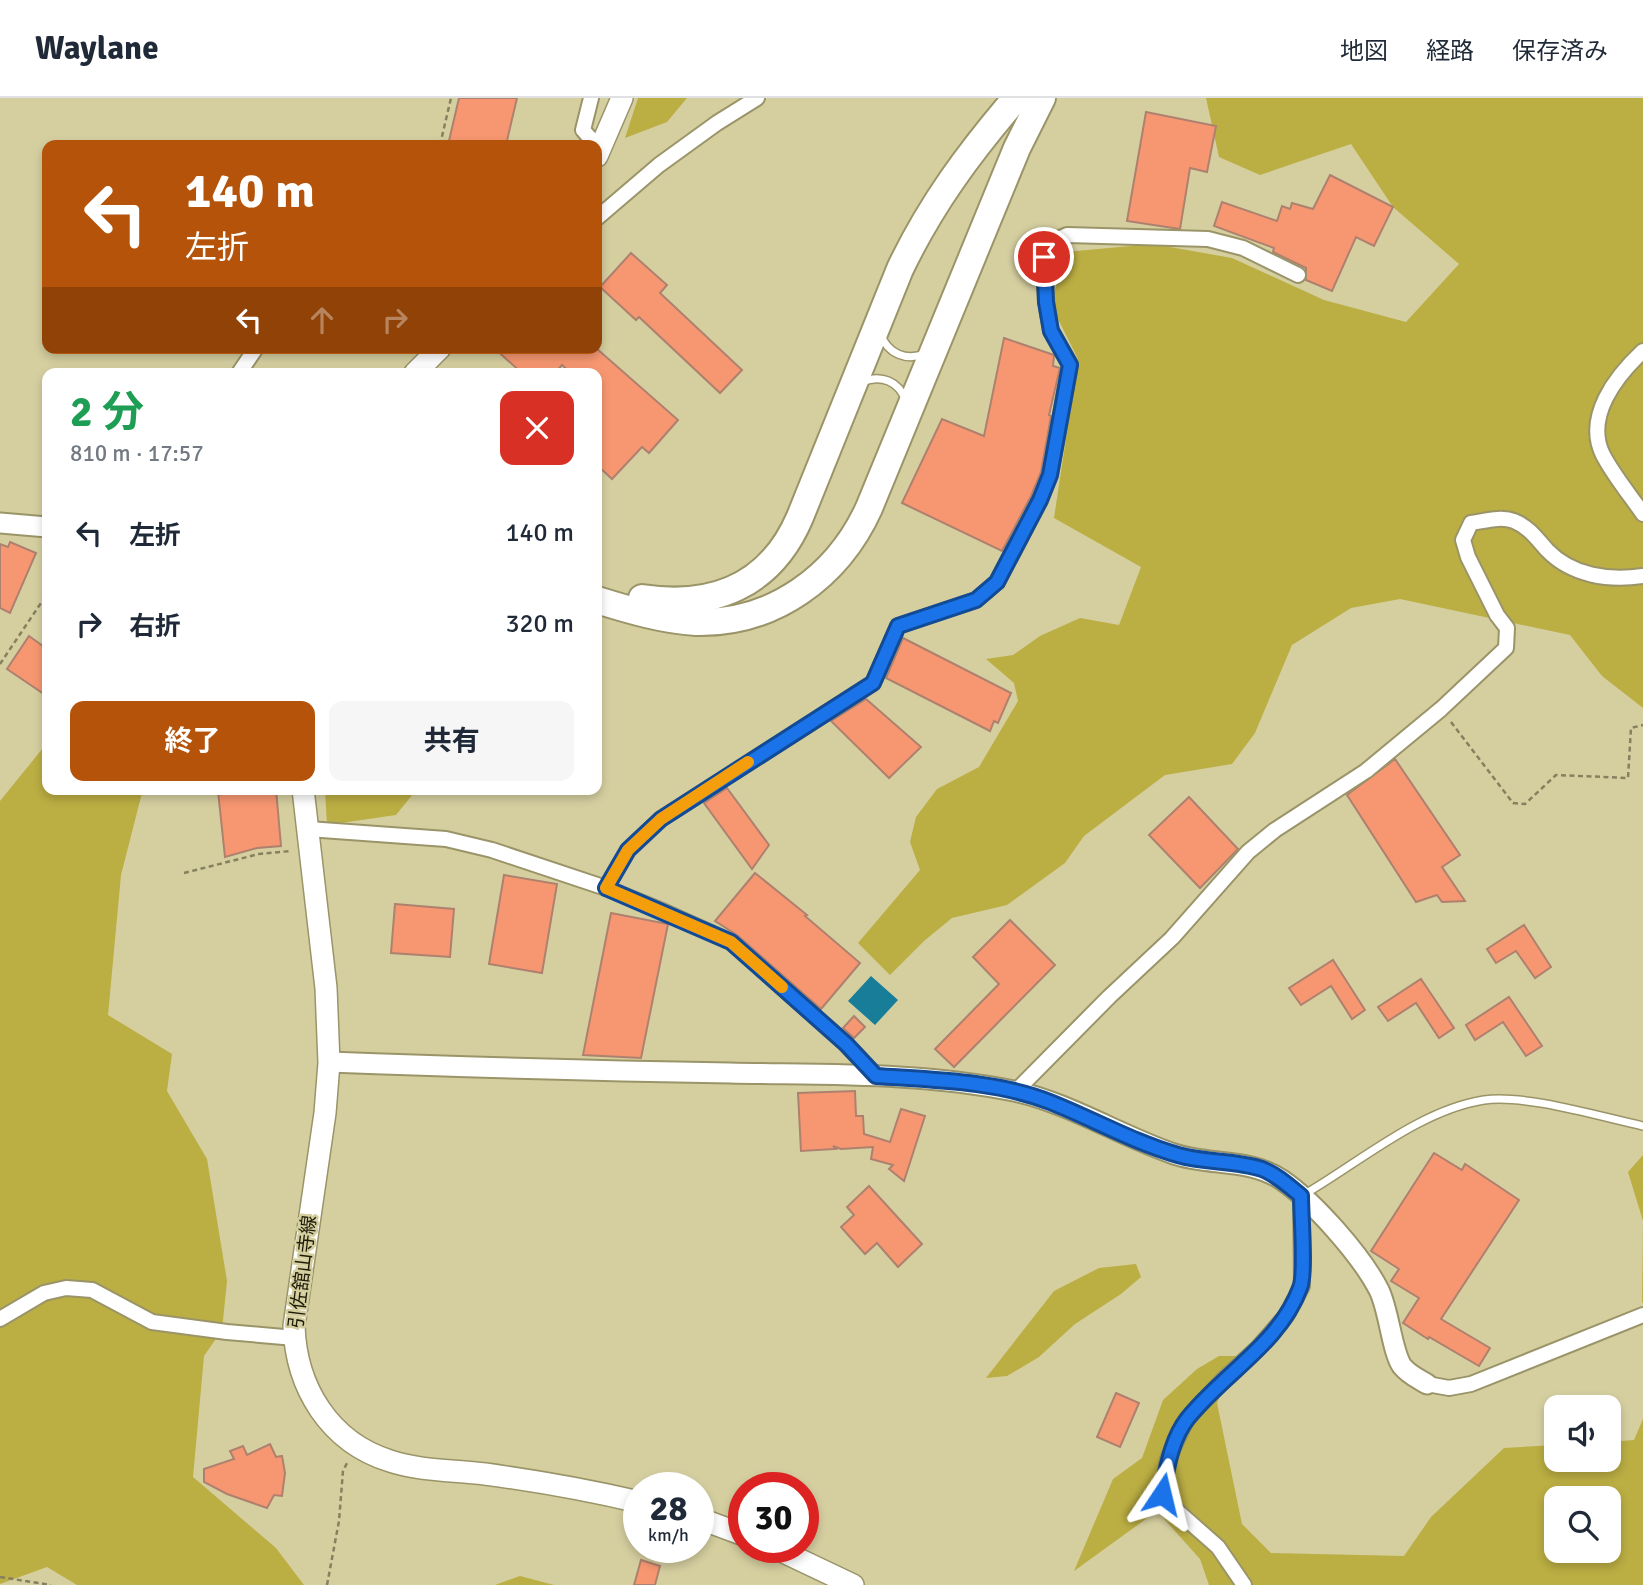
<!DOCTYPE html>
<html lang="ja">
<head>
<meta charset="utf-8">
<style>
	:root { --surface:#fff; --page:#f6f6f7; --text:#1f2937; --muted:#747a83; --line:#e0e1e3; --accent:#b45309 }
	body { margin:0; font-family:Signika,"Noto Sans JP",sans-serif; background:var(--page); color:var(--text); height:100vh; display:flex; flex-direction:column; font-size:26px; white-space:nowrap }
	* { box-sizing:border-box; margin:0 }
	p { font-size:23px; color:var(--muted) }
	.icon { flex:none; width:38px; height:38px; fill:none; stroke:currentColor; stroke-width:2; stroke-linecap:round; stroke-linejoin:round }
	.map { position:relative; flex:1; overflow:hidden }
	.side { position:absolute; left:42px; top:270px; width:560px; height:427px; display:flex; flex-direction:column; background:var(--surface); border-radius:14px; box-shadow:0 4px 10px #0003 }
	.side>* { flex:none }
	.hud { position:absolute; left:42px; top:42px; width:560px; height:214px; border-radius:14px; box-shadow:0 4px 10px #0003; background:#b45309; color:#fff; overflow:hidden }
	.buttons { position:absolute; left:1544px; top:1297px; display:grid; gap:14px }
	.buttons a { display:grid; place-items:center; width:77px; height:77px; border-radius:14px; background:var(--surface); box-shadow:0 4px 10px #0003; font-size:35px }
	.speed { position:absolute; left:623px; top:1374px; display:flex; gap:14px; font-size:35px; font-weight:700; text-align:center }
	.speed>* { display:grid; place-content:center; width:91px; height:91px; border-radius:50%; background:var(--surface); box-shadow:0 4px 10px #0003; line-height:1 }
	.speed small { font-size:18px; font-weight:400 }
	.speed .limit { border:10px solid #d22; background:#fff; color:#111 }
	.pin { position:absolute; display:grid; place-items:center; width:60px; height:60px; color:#fff; margin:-30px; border:4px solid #fff; border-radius:50%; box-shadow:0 2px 7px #0007 }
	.me { position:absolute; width:77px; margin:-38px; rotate:10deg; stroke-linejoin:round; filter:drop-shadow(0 0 5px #0008) }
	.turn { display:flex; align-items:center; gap:24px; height:147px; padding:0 28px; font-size:32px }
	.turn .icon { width:91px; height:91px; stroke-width:2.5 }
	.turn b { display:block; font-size:49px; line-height:60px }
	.lanes { display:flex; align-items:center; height:66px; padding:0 28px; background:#0003; justify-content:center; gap:35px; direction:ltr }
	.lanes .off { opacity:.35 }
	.round { display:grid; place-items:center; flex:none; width:74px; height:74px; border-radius:14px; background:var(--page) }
	.overview { display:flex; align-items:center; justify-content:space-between; height:119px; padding:0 28px }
	h1 { font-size:42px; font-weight:700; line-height:52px; color:#1e9e55 }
	.action { display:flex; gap:14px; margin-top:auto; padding:14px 28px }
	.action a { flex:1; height:80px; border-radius:14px; background:var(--accent); color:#fff; font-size:28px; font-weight:700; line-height:80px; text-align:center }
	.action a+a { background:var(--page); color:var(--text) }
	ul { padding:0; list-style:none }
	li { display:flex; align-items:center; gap:21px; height:91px; padding:0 28px }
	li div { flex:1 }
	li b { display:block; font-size:26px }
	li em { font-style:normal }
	header { display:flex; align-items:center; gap:42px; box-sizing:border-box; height:98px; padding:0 35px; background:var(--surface); border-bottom:2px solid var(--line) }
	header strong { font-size:33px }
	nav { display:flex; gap:38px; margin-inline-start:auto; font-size:24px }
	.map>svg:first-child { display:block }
	.green { fill:#bbae43; fill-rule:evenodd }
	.water { fill:#177d99 }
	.building { fill:#f79771; stroke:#ae816f; stroke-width:2 }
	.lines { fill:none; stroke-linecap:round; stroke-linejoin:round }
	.service-casing { stroke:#9a9468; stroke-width:10 }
	.minor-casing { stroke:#9a9468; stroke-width:18 }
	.tertiary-casing { stroke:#9a9468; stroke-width:23 }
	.secondary-casing { stroke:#9a9468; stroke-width:24 }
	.motorway-casing { stroke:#9a9468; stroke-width:30 }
	.path { stroke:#85815f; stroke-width:2.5; stroke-dasharray:5 3.5; stroke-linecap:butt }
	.service { stroke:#fff; stroke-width:7 }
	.minor { stroke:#fff; stroke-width:14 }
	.tertiary { stroke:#fff; stroke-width:19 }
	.secondary { stroke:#fff; stroke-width:21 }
	.motorway { stroke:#fff; stroke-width:26 }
	.route-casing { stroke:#114b97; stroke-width:18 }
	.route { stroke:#1a73e8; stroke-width:12 }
	.slow { stroke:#f59e0b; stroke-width:12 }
	.labels { text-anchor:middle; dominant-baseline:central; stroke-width:5; stroke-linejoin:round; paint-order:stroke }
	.street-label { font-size:19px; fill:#1c1a08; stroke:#d5cfa0 }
</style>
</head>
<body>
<header>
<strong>Waylane</strong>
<nav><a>地図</a><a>経路</a><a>保存済み</a></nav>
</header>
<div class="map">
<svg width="1643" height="1487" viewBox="0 0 1643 1487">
	<rect width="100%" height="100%" fill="#d5cfa0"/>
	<!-- green -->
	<g class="green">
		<polygon points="638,0 687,0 667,24 625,40"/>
		<polygon points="1206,0 1643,0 1643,610 1602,578 1570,537 1400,501 1351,510 1292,547 1255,635 1232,666 1165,677 1084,738 1065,765 1007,807 952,820 924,843 890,877 858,845 920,772 910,744 916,719 937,691 979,669 1018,603 1014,585 986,561 1013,557 1040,538 1080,520 1119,527 1141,469 1054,420 1078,261 1051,207 1065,154 1153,146 1232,160 1324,202 1406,224 1459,166 1393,109 1351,46 1260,77 1219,59"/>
		<polygon points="47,645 47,691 143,691 121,777 108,917 172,956 167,993 207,1061 227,1183 222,1232 204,1258 193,1379 276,1450 304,1487 77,1487 47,1469 0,1486 0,703"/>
		<polygon points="325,691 417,691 396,717 327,727"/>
		<polygon points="1643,1057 1643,1204 1642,1205 1643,1123 1628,1074"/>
		<polygon points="1136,1166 1141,1179 1121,1196 1075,1226 1039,1259 1007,1278 986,1280 1054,1193 1099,1170"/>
		<path d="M1219,1258H1237L1217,1305L1242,1426L1271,1455L1404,1458L1431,1419L1504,1350L1556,1347V1362H1608V1344L1634,1342L1643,1321V1487H1209L1200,1461L1157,1413L1074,1473L1113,1381L1142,1360L1163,1302L1197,1271ZM1556,1400H1608V1452H1556Z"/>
		<polygon points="520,1478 554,1487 495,1487"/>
	</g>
	<!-- water -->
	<polygon class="water" points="871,878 898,902 875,927 848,903"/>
	<!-- building -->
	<g class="building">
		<polygon points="459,0 517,0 506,47 448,47"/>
		<polygon points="1146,14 1216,28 1207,74 1190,70 1180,131 1127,123"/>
		<polygon points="1330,77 1393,109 1374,148 1356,139 1332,193 1306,182 1306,170 1273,154 1274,150 1214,128 1222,104 1277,123 1282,108 1290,111 1292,105 1313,111"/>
		<polygon points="631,155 667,187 660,195 742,272 720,295 639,219 636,222 600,189"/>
		<polygon points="1004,240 1054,257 1053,268 1060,270 1049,317 1051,318 1041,374 1031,398 1002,453 902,405 942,321 984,338"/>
		<polygon points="494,250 596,250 678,322 649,355 642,349 612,381 597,367 597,275 571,275 562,267 555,275 522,275"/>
		<polygon points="10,444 36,455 10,515 0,510 0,446 8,449"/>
		<polygon points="29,538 47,551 47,598 7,571"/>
		<polygon points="903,540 1011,595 998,625 994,623 990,633 886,580"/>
		<polygon points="866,601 921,649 889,680 831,623"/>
		<polygon points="1395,661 1460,757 1442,769 1465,803 1442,804 1437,797 1416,804 1347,697"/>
		<polygon points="727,690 769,747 752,771 704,705"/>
		<polygon points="231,691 276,691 281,748 257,750 225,759 218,693"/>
		<polygon points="1189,699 1238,751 1200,790 1149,737"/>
		<polygon points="755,775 807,817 805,818 860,865 821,911 737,837 715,823"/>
		<polygon points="504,777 557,786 542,875 489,866"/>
		<polygon points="395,806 454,811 450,859 391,855"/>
		<polygon points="611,815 668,826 641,960 583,957"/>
		<polygon points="1010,822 1055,867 954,969 935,951 999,886 973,859"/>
		<polygon points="1524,827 1551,869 1535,880 1516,853 1496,865 1487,851"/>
		<polygon points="1333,862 1365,912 1352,921 1331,888 1301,907 1289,890"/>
		<polygon points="1421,881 1454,930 1439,940 1416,905 1388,923 1378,909"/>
		<polygon points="1509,899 1542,948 1526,958 1503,924 1475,942 1466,927"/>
		<polygon points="854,918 865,929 854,940 843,930"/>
		<polygon points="855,993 856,1018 863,1018 864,1036 890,1044 901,1011 925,1018 904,1083 889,1071 893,1067 871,1061 873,1049 841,1051 833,1048 836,1051 801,1053 798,995"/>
		<polygon points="1434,1055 1462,1072 1465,1066 1519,1102 1441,1221 1490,1250 1479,1268 1429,1239 1428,1241 1403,1225 1419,1200 1391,1183 1399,1171 1371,1153"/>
		<polygon points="869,1088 922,1146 898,1169 877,1145 865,1156 841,1129 854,1117 847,1109"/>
		<polygon points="1116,1295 1139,1305 1120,1349 1097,1339"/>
		<polygon points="270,1346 276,1359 282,1358 285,1375 282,1398 274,1397 267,1410 227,1396 204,1384 204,1371 234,1361 230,1353 243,1348 247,1357"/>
		<polygon points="641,1462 660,1468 655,1487 634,1487"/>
	</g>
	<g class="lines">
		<defs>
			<g id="service">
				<path d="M881,237C888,256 906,263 925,256"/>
				<path d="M862,284C881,276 899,283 906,303"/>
				<path d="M1305,1096C1360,1064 1420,1012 1484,1002C1526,996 1601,1019 1643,1028"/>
			</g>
			<g id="minor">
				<polyline points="591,0 583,32 590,40 603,46"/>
				<polyline points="597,120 659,67 717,25 757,0"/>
				<path d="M1643,253C1616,278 1584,319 1603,357C1614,378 1630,397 1643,416"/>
				<polyline points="239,275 256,250"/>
				<polyline points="308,731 446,741 492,752 606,790 660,812 731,844 846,946 876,978"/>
				<polyline points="606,790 628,752 661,721 873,585 898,528 976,502 997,484 1040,402 1050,377 1070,266 1051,233 1046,204 1044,159 1052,144 1067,137 1208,141 1243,150 1298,177"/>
				<path d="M1015,994L1109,899L1172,840L1248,754L1275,732L1366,673L1441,611L1506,550L1507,530L1497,517L1468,459L1463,442L1471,425C1485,423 1501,418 1514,423C1529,429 1537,441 1547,452C1572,478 1609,483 1643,478"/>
				<polyline points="0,1221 44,1195 66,1190 92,1192 152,1224 227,1234 295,1240"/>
				<polyline points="1427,1286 1449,1290 1471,1286 1643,1217"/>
				<polyline points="1244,1487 1218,1449 1175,1411 1162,1396 1168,1361 1186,1322 1223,1282 1258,1250 1286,1218 1302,1188 1301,1098"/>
			</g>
			<g id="tertiary">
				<polyline points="0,425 47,429"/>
				<path d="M329,964C462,969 596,973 730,975C824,977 921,974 1014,993C1067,1004 1121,1038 1174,1056C1209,1068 1250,1060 1282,1082C1314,1104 1361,1157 1379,1192C1389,1212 1392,1254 1402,1268C1409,1277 1419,1281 1427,1286"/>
			</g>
			<g id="secondary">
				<polyline points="597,58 622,0"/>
				<polyline points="415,275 440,250"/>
				<path d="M303,691L326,890L329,965L325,1015L294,1228C296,1289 329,1344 390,1363C420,1373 454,1372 485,1376C537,1383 588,1392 639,1404"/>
				<polyline points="698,1420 744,1437"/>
				<polyline points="773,1449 853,1487"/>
			</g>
			<g id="motorway">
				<path d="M642,500C714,511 771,487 800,419L900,171C931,106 969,55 1016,0"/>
				<path d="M597,502C629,512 663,522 696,524C774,526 838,478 869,410L1017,50L1042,0"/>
			</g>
		</defs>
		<!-- service casing -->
		<use href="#service" class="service-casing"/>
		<!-- minor casing -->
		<use href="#minor" class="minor-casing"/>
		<!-- tertiary casing -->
		<use href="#tertiary" class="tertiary-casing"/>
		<!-- secondary casing -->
		<use href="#secondary" class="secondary-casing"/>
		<!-- motorway casing -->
		<use href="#motorway" class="motorway-casing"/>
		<!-- path -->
		<g class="path">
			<polyline points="440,47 451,0"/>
			<polyline points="0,566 47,496"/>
			<polyline points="1451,624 1513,705 1525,706 1556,677 1628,680 1631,630 1643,627"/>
			<polyline points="184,775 259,756 290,753"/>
			<polyline points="0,1479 51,1487"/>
			<polyline points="327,1487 339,1423 343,1373 348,1363"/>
		</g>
		<!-- service -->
		<use href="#service" class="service"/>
		<!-- minor -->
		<use href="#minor" class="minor"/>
		<!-- tertiary -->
		<use href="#tertiary" class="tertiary"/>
		<!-- secondary -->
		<use href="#secondary" class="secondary"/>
		<!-- motorway -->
		<use href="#motorway" class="motorway"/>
	</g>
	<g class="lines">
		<defs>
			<path id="route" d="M1044,159L1046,204L1051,233L1070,267L1050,377L1040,402L997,484L976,502L898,528L873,585L661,721L628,752L606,790L731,844L846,946L876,978C933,982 997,983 1050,1004C1093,1021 1133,1044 1178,1057C1205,1065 1235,1062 1262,1071C1277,1077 1289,1088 1301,1098C1301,1117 1306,1177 1300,1190C1280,1245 1223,1276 1188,1320C1171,1341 1167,1371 1162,1396"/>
		</defs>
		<!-- route casing -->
		<use href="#route" class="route-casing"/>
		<!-- route -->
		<use href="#route" class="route"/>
		<!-- slow -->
		<polyline class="slow" points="748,664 661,721 628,752 606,790 731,844 782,889"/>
	</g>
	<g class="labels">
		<!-- street labels -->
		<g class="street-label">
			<text transform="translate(303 1174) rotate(-83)">引佐舘山寺線</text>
		</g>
	</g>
</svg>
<div class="buttons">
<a><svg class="icon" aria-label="sound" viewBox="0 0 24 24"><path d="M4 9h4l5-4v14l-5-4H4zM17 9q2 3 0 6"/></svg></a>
<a><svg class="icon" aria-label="search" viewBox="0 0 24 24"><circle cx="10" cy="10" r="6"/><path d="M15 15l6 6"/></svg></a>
</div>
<div class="speed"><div>28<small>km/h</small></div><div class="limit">30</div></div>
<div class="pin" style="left:1044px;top:159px;background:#d93025"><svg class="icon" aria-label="arrive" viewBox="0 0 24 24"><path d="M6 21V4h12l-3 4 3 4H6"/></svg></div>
<svg class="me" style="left:1162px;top:1396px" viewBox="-20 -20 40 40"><path d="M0-17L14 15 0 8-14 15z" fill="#1a73e8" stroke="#fff" stroke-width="4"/></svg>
<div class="hud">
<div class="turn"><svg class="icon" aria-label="left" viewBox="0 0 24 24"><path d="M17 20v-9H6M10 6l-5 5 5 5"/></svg><div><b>140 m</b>左折</div></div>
<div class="lanes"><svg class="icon" aria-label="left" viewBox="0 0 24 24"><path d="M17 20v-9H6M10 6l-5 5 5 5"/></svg><svg class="icon off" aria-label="ahead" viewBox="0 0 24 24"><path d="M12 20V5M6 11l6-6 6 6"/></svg><svg class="icon off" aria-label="right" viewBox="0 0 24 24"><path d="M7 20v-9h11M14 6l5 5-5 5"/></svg></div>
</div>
<section class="side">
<div class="overview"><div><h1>2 分</h1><p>810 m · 17:57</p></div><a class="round" style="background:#d93025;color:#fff"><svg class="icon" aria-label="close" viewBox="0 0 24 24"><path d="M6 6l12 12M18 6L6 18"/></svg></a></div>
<ul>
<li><svg class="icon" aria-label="left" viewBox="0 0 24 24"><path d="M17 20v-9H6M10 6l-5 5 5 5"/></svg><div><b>左折</b></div><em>140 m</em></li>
<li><svg class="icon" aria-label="right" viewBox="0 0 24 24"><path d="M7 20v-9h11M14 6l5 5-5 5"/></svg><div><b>右折</b></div><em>320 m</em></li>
</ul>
<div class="action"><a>終了</a><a>共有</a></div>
</section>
</div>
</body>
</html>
